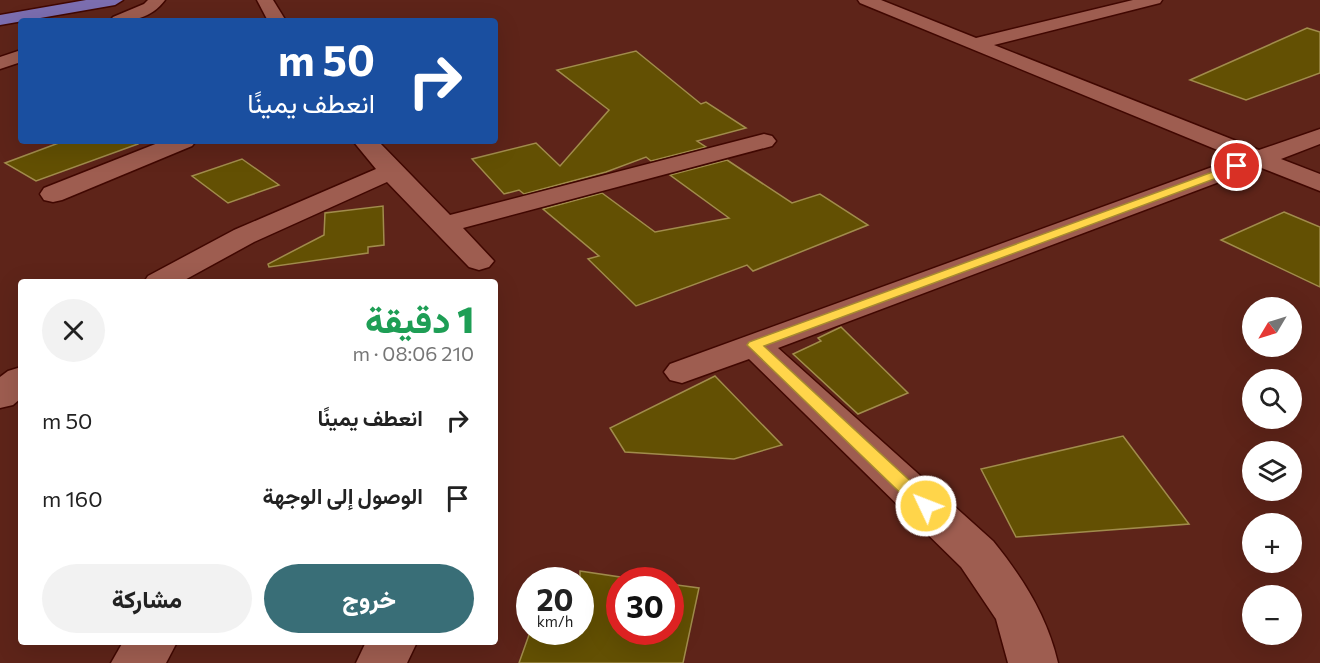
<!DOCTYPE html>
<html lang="ar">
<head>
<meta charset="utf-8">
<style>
	:root { --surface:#fff; --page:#f2f2f2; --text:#222; --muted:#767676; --accent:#396e77 }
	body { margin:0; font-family:Commissioner,Vazirmatn,sans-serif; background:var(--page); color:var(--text); direction:rtl; height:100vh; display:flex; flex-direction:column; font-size:22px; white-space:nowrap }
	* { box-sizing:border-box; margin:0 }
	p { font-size:20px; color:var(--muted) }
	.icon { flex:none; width:33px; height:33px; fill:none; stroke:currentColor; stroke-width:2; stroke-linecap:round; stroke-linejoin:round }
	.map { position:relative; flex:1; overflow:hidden; direction:ltr }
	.side { position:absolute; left:18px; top:279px; width:480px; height:366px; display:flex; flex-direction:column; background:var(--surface); border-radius:6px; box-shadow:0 6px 24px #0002; direction:rtl }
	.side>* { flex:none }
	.hud { position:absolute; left:18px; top:18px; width:480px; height:126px; border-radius:6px; box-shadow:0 6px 24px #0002; direction:rtl; background:#1a4fa0; color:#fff; overflow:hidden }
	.needle { width:39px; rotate:232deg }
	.tools { position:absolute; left:1242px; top:297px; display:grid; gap:12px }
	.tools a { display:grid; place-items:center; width:60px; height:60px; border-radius:50%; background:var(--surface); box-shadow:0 6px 24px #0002; font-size:30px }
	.speed { position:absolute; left:516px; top:567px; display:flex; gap:12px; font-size:30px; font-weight:700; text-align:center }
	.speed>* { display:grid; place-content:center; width:78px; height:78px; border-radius:50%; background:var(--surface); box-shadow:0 6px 24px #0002; line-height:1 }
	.speed small { font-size:15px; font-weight:400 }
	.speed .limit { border:9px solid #d22; background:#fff; color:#111 }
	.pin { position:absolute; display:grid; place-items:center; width:51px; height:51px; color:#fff; margin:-26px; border:3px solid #fff; border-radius:50%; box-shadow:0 2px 6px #0007 }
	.me { position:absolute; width:66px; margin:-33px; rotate:313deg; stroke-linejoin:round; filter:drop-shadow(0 0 4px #0008) }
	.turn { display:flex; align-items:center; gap:21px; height:126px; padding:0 24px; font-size:27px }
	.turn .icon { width:78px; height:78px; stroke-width:2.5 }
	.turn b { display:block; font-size:42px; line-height:51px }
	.round { display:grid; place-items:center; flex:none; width:63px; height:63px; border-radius:32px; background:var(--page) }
	.headline { display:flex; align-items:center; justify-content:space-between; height:102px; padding:0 24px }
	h1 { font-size:36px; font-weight:800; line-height:45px; color:#1e9e55 }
	.primary-button { display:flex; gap:12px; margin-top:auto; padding:12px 24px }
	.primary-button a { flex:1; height:69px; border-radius:36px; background:var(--accent); color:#fff; font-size:24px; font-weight:800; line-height:69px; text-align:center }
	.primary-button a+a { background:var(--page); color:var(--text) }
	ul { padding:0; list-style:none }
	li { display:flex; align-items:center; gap:18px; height:78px; padding:0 24px }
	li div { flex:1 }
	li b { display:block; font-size:22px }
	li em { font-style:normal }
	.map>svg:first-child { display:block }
	.building { fill:#635003; stroke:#a18c4c; stroke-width:1.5 }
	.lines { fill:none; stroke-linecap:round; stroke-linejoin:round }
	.minor-casing { stroke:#400701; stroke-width:3 }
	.primary-casing { stroke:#400701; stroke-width:3 }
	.minor { fill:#9e5d50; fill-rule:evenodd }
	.primary { fill:#7c6eb0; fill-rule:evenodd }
	.route { fill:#ffd54a; stroke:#a68a30; stroke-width:1.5 }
</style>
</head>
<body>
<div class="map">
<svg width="1320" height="663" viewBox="0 0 1320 663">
	<rect width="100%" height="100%" fill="#5e2419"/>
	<!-- building -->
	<g class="building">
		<polygon points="1307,28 1320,32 1320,73 1246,100 1190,80"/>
		<polygon points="636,51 701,104 706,102 746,128 697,141 706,147 651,161 646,157 606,172 524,194 519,190 504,194 472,159 536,143 560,166 609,110 557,70"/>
		<polygon points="64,141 137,141 138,144 36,181 5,163"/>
		<polygon points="242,159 279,185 228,203 192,176"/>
		<polygon points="727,160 792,203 820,194 868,225 753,271 747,265 636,306 588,259 599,256 543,209 602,193 655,232 729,218 670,175"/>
		<polygon points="383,206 384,245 368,247 368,253 269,267 268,264 324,235 325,213"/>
		<polygon points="1284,212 1320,227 1320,287 1221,240"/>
		<polygon points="841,327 908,393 858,414 793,354 821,341 818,338"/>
		<polygon points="715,376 782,445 734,459 625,452 610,428"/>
		<polygon points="1123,436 1189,524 1016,537 981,469"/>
		<polygon points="580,571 620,577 620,632 670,632 670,584 699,588 683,663 519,663 530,632 580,632"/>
	</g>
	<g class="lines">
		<defs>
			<g id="minor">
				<path d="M148,0H165C151,19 132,21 110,21L113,17L144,4Z"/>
				<polygon points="257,0 273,0 286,21 268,21"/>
				<path d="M858,0H881L976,38L1133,0H1162L1160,3L994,45L1259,150L1320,129V144L1281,159L1320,174V191L1259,167L778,348L993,541C1023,578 1047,616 1058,663H1008L996,619L961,567L749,359L682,383L670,380L664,372L670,364L1237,158L860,3Z"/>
				<polygon points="21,50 21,62 0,69 0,57"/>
				<polygon points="764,134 772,136 776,141 772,146 463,228 494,261 489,267 479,270 469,267 387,182 254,242 181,282 144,282 148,276 234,230 376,169 353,141 378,141 450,215"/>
				<polygon points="163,141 196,141 192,146 62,200 53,202 44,200 40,194 44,188"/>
				<polygon points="21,367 21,398 13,405 0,408 0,377 8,371"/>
				<polygon points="123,642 177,642 166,663 111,663"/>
				<polygon points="366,642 417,642 407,663 356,663"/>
			</g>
			<polygon id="primary" points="86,0 123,0 115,5 0,25 0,15"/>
		</defs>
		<!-- minor casing -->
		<use href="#minor" class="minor-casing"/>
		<!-- primary casing -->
		<use href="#primary" class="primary-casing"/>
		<!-- minor -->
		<use href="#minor" class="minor"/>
		<!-- primary -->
		<use href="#primary" class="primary"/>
	</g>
	<!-- route -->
	<polygon class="route" points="1237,163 1241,164 1241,169 764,346 932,501 934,506 932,511 926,513 919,511 747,345 749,342"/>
</svg>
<div class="tools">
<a><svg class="needle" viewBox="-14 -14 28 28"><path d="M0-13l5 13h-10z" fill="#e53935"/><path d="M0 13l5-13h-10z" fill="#767676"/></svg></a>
<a><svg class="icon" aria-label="search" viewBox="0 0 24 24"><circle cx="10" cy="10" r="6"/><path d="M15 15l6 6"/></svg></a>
<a><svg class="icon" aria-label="layers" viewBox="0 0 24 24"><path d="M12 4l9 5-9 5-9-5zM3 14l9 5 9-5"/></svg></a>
<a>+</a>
<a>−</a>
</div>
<div class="speed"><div>20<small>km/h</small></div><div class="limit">30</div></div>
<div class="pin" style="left:1237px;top:166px;background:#d93025"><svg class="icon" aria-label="arrive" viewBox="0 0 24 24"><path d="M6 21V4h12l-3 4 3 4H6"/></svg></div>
<svg class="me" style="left:926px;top:506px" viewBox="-20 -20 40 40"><circle r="17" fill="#ffd54a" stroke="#fff" stroke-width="3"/><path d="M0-11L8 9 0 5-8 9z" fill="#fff"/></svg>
<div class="hud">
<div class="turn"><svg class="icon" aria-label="right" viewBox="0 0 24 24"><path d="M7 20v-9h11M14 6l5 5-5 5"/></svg><div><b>50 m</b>انعطف يمينًا</div></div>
</div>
<section class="side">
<div class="headline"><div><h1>1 دقيقة</h1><p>210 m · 08:06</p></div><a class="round"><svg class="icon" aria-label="close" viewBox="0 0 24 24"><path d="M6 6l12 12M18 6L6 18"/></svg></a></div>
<ul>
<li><svg class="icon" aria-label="right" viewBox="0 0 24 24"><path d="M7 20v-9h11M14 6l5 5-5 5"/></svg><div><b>انعطف يمينًا</b></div><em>50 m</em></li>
<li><svg class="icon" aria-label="arrive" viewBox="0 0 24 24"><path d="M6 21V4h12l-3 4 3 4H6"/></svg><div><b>الوصول إلى الوجهة</b></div><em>160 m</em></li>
</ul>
<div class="primary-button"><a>خروج</a><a>مشاركة</a></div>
</section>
</div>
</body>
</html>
